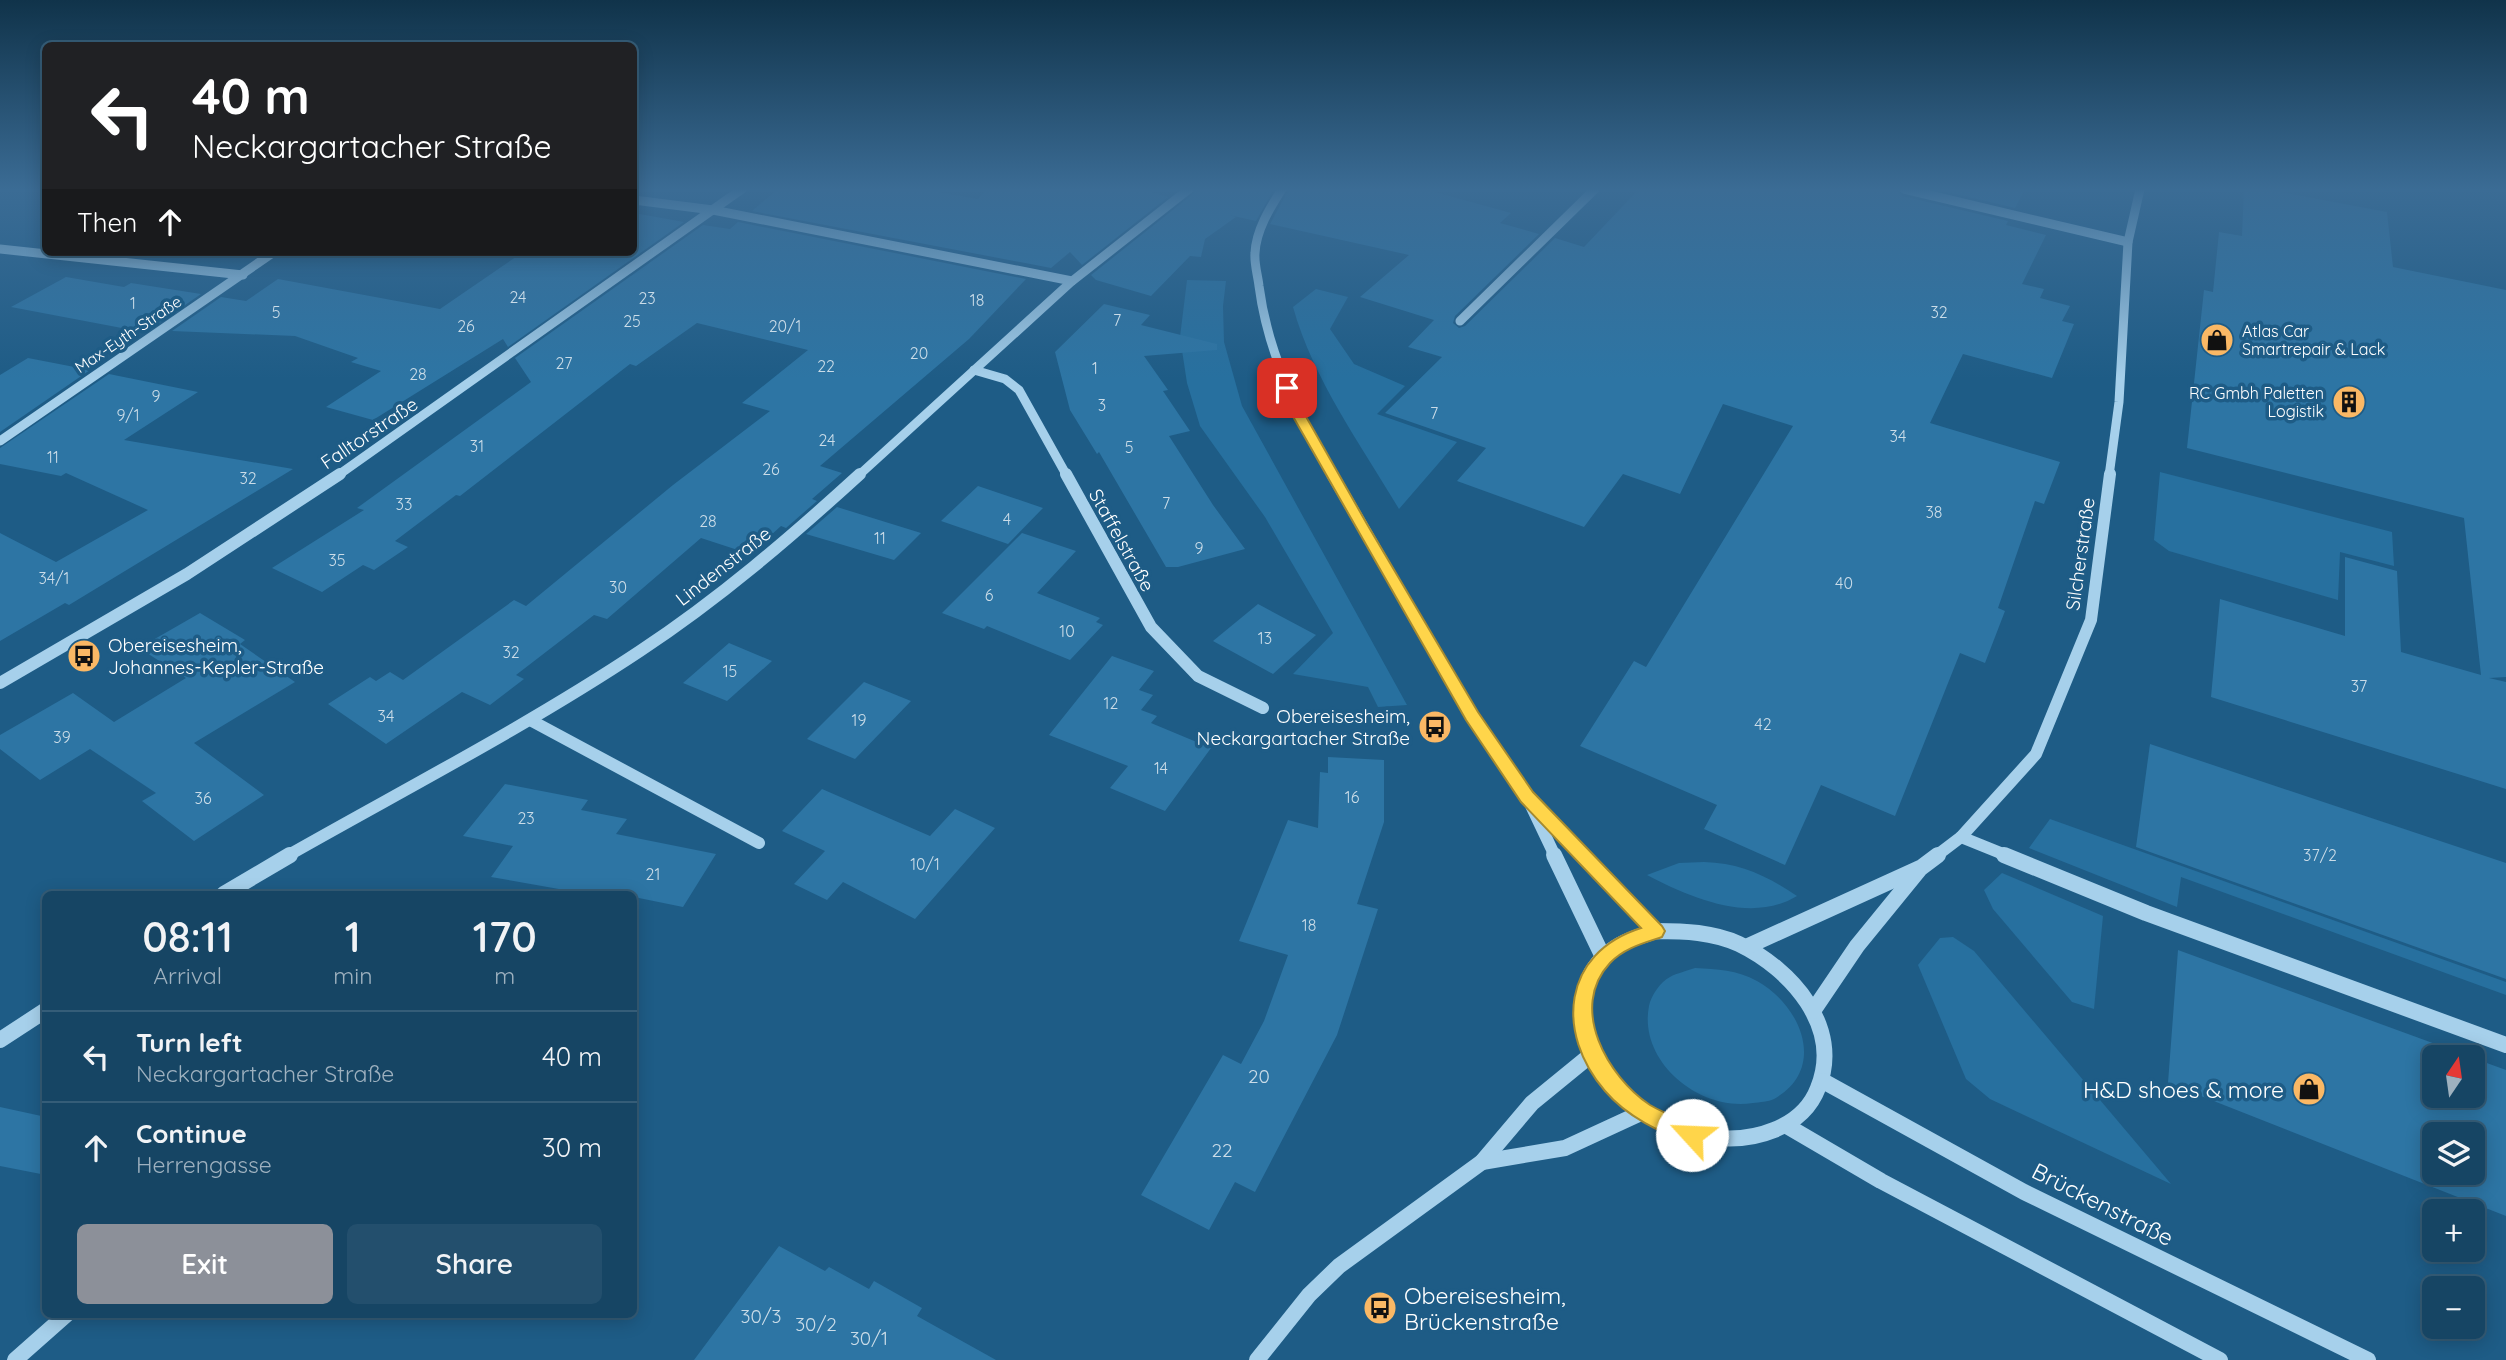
<!DOCTYPE html>
<html lang="en">
<head>
<meta charset="utf-8">
<style>
	:root { --surface:#164564; --page:#234f6d; --text:#f1f3f6; --muted:#9eb1bf; --line:#355d78; --accent:#8c9099 }
	body { margin:0; font-family:Quicksand,sans-serif; background:var(--page); color:var(--text); height:100vh; display:flex; flex-direction:column; font-size:26px; white-space:nowrap }
	* { box-sizing:border-box; margin:0 }
	p { font-size:23px; color:var(--muted) }
	.icon { flex:none; width:38px; height:38px; fill:none; stroke:currentColor; stroke-width:2; stroke-linecap:round; stroke-linejoin:round }
	.map { position:relative; flex:1; overflow:hidden }
	.drawer { position:absolute; left:42px; top:891px; width:595px; height:427px; display:flex; flex-direction:column; background:var(--surface); border-radius:10px; box-shadow:0 4px 18px #0003,0 0 0 2px var(--line) }
	.drawer>* { flex:none }
	.top-card { position:absolute; left:42px; top:42px; width:595px; height:214px; border-radius:10px; box-shadow:0 4px 18px #0003,0 0 0 2px var(--line); background:#202124; color:#fff; overflow:hidden }
	.needle { width:46px; rotate:13deg }
	.tools { position:absolute; left:2422px; top:1045px; display:grid; gap:14px }
	.tools a { display:grid; place-items:center; width:63px; height:63px; border-radius:10px; background:var(--surface); box-shadow:0 4px 18px #0003,0 0 0 2px var(--line); font-size:35px }
	.pin { position:absolute; display:grid; place-items:center; width:60px; height:60px; color:#fff; margin:-30px; border-radius:14px; box-shadow:0 4px 10px #0006 }
	.me { position:absolute; width:77px; margin:-38px; rotate:295deg; stroke-linejoin:round; filter:drop-shadow(0 0 5px #0008) }
	.turn { display:flex; align-items:center; gap:24px; height:147px; padding:0 35px; font-size:32px }
	.turn .icon { width:91px; height:91px; stroke-width:2.5 }
	.turn b { display:block; font-size:49px; line-height:60px }
	.then { display:flex; align-items:center; height:66px; padding:0 35px; background:#0003; gap:14px; font-size:26px }
	.eta { display:flex; justify-content:space-evenly; align-items:center; height:119px; text-align:center }
	.eta b { font-size:42px; font-weight:600; line-height:49px }
	.primary-button { display:flex; gap:14px; margin-top:auto; padding:14px 35px }
	.primary-button a { flex:1; height:80px; border-radius:10px; background:var(--accent); color:#fff; font-size:28px; font-weight:600; line-height:80px; text-align:center }
	.primary-button a+a { background:var(--page); color:var(--text) }
	ul { padding:0; list-style:none }
	li { display:flex; align-items:center; gap:21px; height:91px; padding:0 35px; border-top:2px solid var(--line) }
	li div { flex:1 }
	li b { display:block; font-size:26px }
	li em { font-style:normal }
	.map>svg:first-child { display:block }
	.green { fill:#27709f }
	.building { fill:#2d75a4; fill-rule:evenodd }
	.lines { fill:none; stroke-linecap:round; stroke-linejoin:round }
	.minor-far2 { stroke:#a6d0eb; stroke-width:9 }
	.minor-far1 { stroke:#a6d0eb; stroke-width:12 }
	.minor { stroke:#a6d0eb; stroke-width:16 }
	.route { fill:#ffd54a; stroke:#a68a30; stroke-width:2 }
	.labels { text-anchor:middle; dominant-baseline:central; stroke-width:7; stroke-linejoin:round; paint-order:stroke }
	.number-label { font-size:16px; fill:#cadce8 }
	.far-poi-label { font-size:16px; fill:#fff; stroke:#1e5c86; text-anchor:start }
	.far-street-label { font-size:16px; fill:#fff; stroke:#1e5c86 }
	.street-label { font-size:19px; fill:#fff; stroke:#1e5c86 }
	.poi-label { font-size:19px; fill:#fff; stroke:#1e5c86; text-anchor:start }
	.near-number-label { font-size:19px; fill:#cadce8 }
	.near-poi-label { font-size:23px; fill:#fff; stroke:#1e5c86; text-anchor:end }
	.near-street-label { font-size:23px; fill:#fff; stroke:#1e5c86 }
</style>
</head>
<body>
<div class="map">
<svg width="2506" height="1360" viewBox="0 0 2506 1360">
	<rect width="100%" height="100%" fill="#1e5c86"/>
	<!-- green -->
	<g class="green">
		<polygon points="1187,280 1226,281 1223,306 1224,342 1242,406 1407,705 1378,707 1368,687 1293,674 1333,633 1265,517 1200,426 1187,383 1180,337"/>
		<path d="M1316,289L1348,297L1330,329L1354,364L1405,386L1377,414L1457,442L1399,509C1361,445 1313,379 1293,307Z"/>
		<polygon points="2160,472 2392,532 2394,566 2340,552 2338,600 2169,551 2154,540"/>
		<polygon points="2050,819 2506,982 2506,995 2181,877 2177,907 2029,848"/>
		<path d="M1704,862C1741,863 1767,876 1797,896C1751,924 1691,898 1647,875L1679,863Z"/>
		<polygon points="2002,873 2103,916 2094,1009 2072,1002 1993,909 1984,890"/>
		<polygon points="1953,937 1974,951 2171,1184 1990,1099 1966,1079 1918,965 1940,938"/>
		<path d="M1695,968C1717,969 1737,970 1757,981C1801,1005 1828,1069 1774,1099C1768,1102 1760,1102 1753,1103C1700,1112 1638,1062 1649,1006C1651,996 1660,982 1670,977C1677,973 1687,971 1695,968Z"/>
	</g>
	<!-- building -->
	<g class="building">
		<polygon points="778,189 920,189 978,199 988,189 1141,189 1168,197 1082,265 1070,252 1051,268 752,211"/>
		<polygon points="1196,189 1274,189 1256,221 1229,215 1236,217 1205,239 1201,257 1190,256 1151,296 1096,280 1091,275 1193,194"/>
		<polygon points="1289,189 1424,189 1511,213 1500,223 1539,234 1455,316 1453,323 1459,328 1465,326 1555,238 1584,247 1639,189 1897,189 1902,196 2008,221 2006,225 2046,235 2022,284 2044,289 2040,298 2070,306 2062,321 2074,324 2052,378 1963,354 1930,423 2060,462 2044,504 2035,501 1998,608 2005,611 1985,663 1960,653 1895,816 1821,785 1785,865 1704,829 1717,805 1580,746 1634,661 1646,667 1793,426 1723,404 1680,494 1623,474 1584,527 1457,481 1486,448 1385,413 1442,357 1408,347 1434,320 1360,297 1409,255 1270,224"/>
		<polygon points="1935,189 2025,189 2015,208"/>
		<polygon points="2244,189 2265,189 2387,212 2393,267 2506,290 2506,677 2489,678 2506,682 2506,789 2211,697 2220,599 2345,636 2345,557 2397,571 2401,652 2481,675 2464,518 2187,448 2204,290 2213,292 2219,232 2242,236"/>
		<polygon points="634,213 684,222 508,347 503,339 373,420 326,407 381,371 351,362 358,358 295,336 172,331 221,297 246,301 278,279 440,309 523,252 634,252"/>
		<polygon points="738,222 1026,279 969,339 820,466 842,473 812,499 817,501 802,514 786,528 781,526 750,554 701,538 607,619 594,615 516,675 524,679 490,705 462,692 386,744 328,704 370,677 376,681 390,672 403,680 514,600 526,606 673,485 770,411 742,403 808,350 697,323 636,366 630,364 460,496 456,495 395,541 408,547 374,570 363,565 322,592 272,568 364,510 357,508 531,382 515,358 703,225 730,229"/>
		<polygon points="66,277 124,287 131,283 201,294 149,330 127,329 11,307"/>
		<polygon points="1104,304 1150,315 1141,325 1217,344 1217,350 1144,356 1168,390 1163,391 1190,431 1169,436 1213,505 1245,549 1178,567 1166,567 1099,452 1097,454 1070,410 1055,352"/>
		<polygon points="28,358 90,370 0,432 0,375"/>
		<polygon points="109,374 198,392 124,440 293,469 69,605 65,603 0,641 0,533 56,562 148,510 66,473 61,476 0,464 0,448"/>
		<polygon points="978,486 1043,508 1008,544 941,521"/>
		<polygon points="837,507 921,533 894,560 806,534"/>
		<polygon points="1022,533 1076,551 1037,593 1100,618 1096,622 1103,625 1070,660 987,626 984,629 942,613"/>
		<polygon points="1258,604 1316,635 1273,674 1213,641"/>
		<polygon points="200,613 245,640 240,644 295,682 194,743 264,795 194,841 142,801 156,793 90,749 40,780 0,749 0,735 73,693 114,722 186,678 139,648"/>
		<polygon points="729,643 772,661 727,701 683,683"/>
		<polygon points="1112,656 1154,671 1139,690 1153,695 1141,710 1157,716 1151,723 1211,748 1165,811 1110,788 1128,766 1049,735"/>
		<polygon points="864,682 911,701 855,759 807,739"/>
		<polygon points="2150,744 2506,863 2506,979 2136,847"/>
		<polygon points="1328,757 1384,760 1384,822 1357,904 1378,909 1337,1035 1255,1192 1235,1182 1209,1230 1141,1195 1223,1055 1241,1064 1264,1021 1288,955 1239,941 1288,820 1318,828 1320,772 1328,773"/>
		<polygon points="505,784 588,800 581,810 627,819 616,834 716,854 683,907 634,897 634,894 587,894 491,877 513,846 463,836"/>
		<polygon points="822,789 930,836 955,809 995,828 915,919 843,882 827,900 794,884 825,851 782,831"/>
		<path d="M2178,950L2471,1057H2434V1096H2473V1058L2506,1070V1216L2168,1083ZM2434,1134H2473V1172H2434Z"/>
		<polygon points="0,1107 46,1117 46,1175 0,1166"/>
		<polygon points="779,1246 825,1271 829,1267 869,1289 874,1281 922,1308 917,1316 996,1360 694,1360"/>
	</g>
	<g class="lines">
		<!-- minor-far2 -->
		<g class="minor-far2">
			<path d="M1282,189C1270,208 1256,230 1255,253C1254,264 1258,276 1259,286C1268,356 1299,415 1333,476"/>
			<polyline points="1904,189 2128,242"/>
			<polyline points="634,200 713,210 1072,281"/>
			<polyline points="0,249 243,275"/>
			<polyline points="1460,321 1595,189"/>
			<polyline points="974,370 1005,379 1019,390 1067,476"/>
			<polyline points="0,441 274,252"/>
			<polyline points="337,476 742,189"/>
			<polyline points="858,476 1071,282 1189,189"/>
			<polyline points="2109,476 2119,402 2128,242 2140,189"/>
		</g>
		<!-- minor-far1 -->
		<g class="minor-far1">
			<polyline points="1066,474 1151,627 1198,676 1263,708"/>
			<polyline points="1332,474 1472,716 1527,797 1555,856"/>
			<polyline points="0,683 187,574 340,474"/>
			<polyline points="532,721 759,843"/>
			<polyline points="1527,797 1584,856"/>
			<polyline points="1961,837 2008,856"/>
			<path d="M287,856C405,789 527,726 640,651C719,599 791,537 860,474"/>
			<polyline points="1936,856 1961,837 2036,754 2091,620 2110,474"/>
		</g>
		<!-- minor -->
		<g class="minor">
			<polyline points="1554,855 1603,957"/>
			<polyline points="1582,855 1656,931"/>
			<polyline points="2004,855 2146,913 2506,1045"/>
			<polyline points="224,894 290,855"/>
			<path d="M1656,931C1684,931 1713,932 1739,944C1791,969 1843,1027 1818,1088C1810,1109 1794,1122 1774,1130C1733,1147 1678,1137 1642,1111C1594,1077 1553,994 1612,950C1625,940 1641,936 1656,931Z"/>
			<polyline points="1746,947 1922,867 1938,855"/>
			<polyline points="1813,1011 1857,946 1919,870"/>
			<polyline points="0,1040 46,1010"/>
			<polyline points="1823,1081 2024,1192 2368,1360"/>
			<polyline points="1787,1126 1881,1181 2220,1360"/>
			<polyline points="1482,1162 1565,1148 1643,1112"/>
			<polyline points="15,1360 67,1314"/>
			<polyline points="1257,1360 1309,1295 1339,1266 1482,1162 1532,1103 1592,1054"/>
		</g>
	</g>
	<!-- sky -->
	<linearGradient id="sky" x2="0" y2="1"><stop stop-color="#10334a"/><stop offset="0.5" stop-color="#3b6c95"/><stop offset="1" stop-color="#3b6c95" stop-opacity="0"/></linearGradient>
	<rect width="2506" height="379" fill="url(#sky)"/>
	<!-- route -->
	<path class="route" d="M1287,384L1293,388L1304,413L1367,524L1478,712L1533,792L1662,926L1665,931L1662,937C1644,943 1624,948 1610,963C1568,1008 1608,1077 1650,1105C1665,1114 1683,1120 1699,1127L1702,1135L1699,1142L1692,1145C1660,1132 1627,1117 1605,1091C1555,1033 1562,953 1641,928L1521,802L1466,720L1291,413L1281,388Z"/>
	<!-- icons -->
	<defs>
		<symbol id="shop-disc" viewBox="-11 -11 22 22"><circle r="9.5" fill="#fab865" stroke="#1e5c86"/><path d="M-5-2.5h2.3a2.7 3.5 0 0 1 5.4 0H5L5.5 6h-11ZM-1.5-2.5h3a1.5 2.3 0 0 0-3 0Z" fill="#111"/></symbol>
		<symbol id="building-disc" viewBox="-11 -11 22 22"><circle r="9.5" fill="#fab865" stroke="#1e5c86"/><path d="M-4-6H4V6H1V3H-1V6H-4ZM-2.5-4.3h1.7v1.8h-1.7ZM.8-4.3h1.7v1.8H.8ZM-2.5-1h1.7V.8h-1.7ZM.8-1h1.7V.8H.8Z" fill="#111"/></symbol>
		<symbol id="bus-disc" viewBox="-11 -11 22 22"><circle r="9.5" fill="#fab865" stroke="#1e5c86"/><path d="M-5-6H5V4H4V6H2V4H-2V6H-4V4H-5ZM-3.5-4V0h7V-4ZM-3.5 1.2v1.5H-2V1.2ZM2 1.2v1.5H3.5V1.2Z" fill="#111"/></symbol>
	</defs>
	<g fill-rule="evenodd">
		<use href="#shop-disc" x="2198" y="321" width="38" height="38"/>
		<use href="#building-disc" x="2330" y="383" width="38" height="38"/>
		<use href="#bus-disc" x="65" y="637" width="38" height="38"/>
		<use href="#bus-disc" x="1416" y="708" width="38" height="38"/>
		<use href="#shop-disc" x="2290" y="1070" width="38" height="38"/>
		<use href="#bus-disc" x="1361" y="1289" width="38" height="38"/>
	</g>
	<g class="labels">
		<!-- number labels -->
		<g class="number-label">
			<text x="518" y="297">24</text>
			<text x="647" y="298">23</text>
			<text x="977" y="300">18</text>
			<text x="133" y="303">1</text>
			<text x="276" y="312">5</text>
			<text x="1939" y="312">32</text>
			<text x="1117" y="320">7</text>
			<text x="632" y="321">25</text>
			<text x="466" y="326">26</text>
			<text x="785" y="326">20/1</text>
			<text x="919" y="353">20</text>
			<text x="564" y="363">27</text>
			<text x="826" y="366">22</text>
			<text x="1095" y="368">1</text>
			<text x="418" y="374">28</text>
			<text x="156" y="396">9</text>
			<text x="1102" y="405">3</text>
			<text x="1434" y="413">7</text>
			<text x="128" y="415">9/1</text>
			<text x="1898" y="436">34</text>
			<text x="827" y="440">24</text>
			<text x="477" y="446">31</text>
			<text x="1129" y="447">5</text>
			<text x="53" y="457">11</text>
			<text x="771" y="469">26</text>
			<text x="248" y="478">32</text>
			<text x="1166" y="503">7</text>
			<text x="404" y="504">33</text>
			<text x="1934" y="512">38</text>
			<text x="1007" y="519">4</text>
			<text x="708" y="521">28</text>
			<text x="880" y="538">11</text>
			<text x="1199" y="548">9</text>
			<text x="337" y="560">35</text>
			<text x="54" y="578">34/1</text>
			<text x="1844" y="583">40</text>
			<text x="618" y="587">30</text>
			<text x="989" y="595">6</text>
			<text x="1067" y="631">10</text>
			<text x="1265" y="638">13</text>
			<text x="511" y="652">32</text>
			<text x="730" y="671">15</text>
			<text x="2359" y="686">37</text>
			<text x="1111" y="703">12</text>
			<text x="386" y="716">34</text>
			<text x="859" y="720">19</text>
			<text x="1763" y="724">42</text>
			<text x="62" y="737">39</text>
			<text x="1161" y="768">14</text>
			<text x="1352" y="797">16</text>
			<text x="203" y="798">36</text>
			<text x="526" y="818">23</text>
			<text x="2320" y="855">37/2</text>
			<text x="925" y="864">10/1</text>
			<text x="653" y="874">21</text>
			<text x="1309" y="925">18</text>
		</g>
		<!-- far-poi labels -->
		<g class="far-poi-label">
			<text x="2242" y="331">Atlas Car<tspan x="2242" dy="18">Smartrepair &amp; Lack</tspan></text>
			<text x="2324" y="393" text-anchor="end">RC Gmbh Paletten<tspan x="2324" dy="18">Logistik</tspan></text>
		</g>
		<!-- far-street labels -->
		<g class="far-street-label">
			<text transform="translate(128 334) rotate(-34)">Max-Eyth-Straße</text>
		</g>
		<!-- street labels -->
		<g class="street-label">
			<text transform="translate(369 433) rotate(-34)">Falltorstraße</text>
			<text transform="translate(1122 540) rotate(61)">Staffelstraße</text>
			<text transform="translate(2080 554) rotate(-82)">Silcherstraße</text>
			<text transform="translate(723 566) rotate(-38)">Lindenstraße</text>
		</g>
		<!-- poi labels -->
		<g class="poi-label">
			<text x="108" y="645">Obereisesheim,<tspan x="108" dy="22">Johannes-Kepler-Straße</tspan></text>
			<text x="1410" y="716" text-anchor="end">Obereisesheim,<tspan x="1410" dy="22">Neckargartacher Straße</tspan></text>
		</g>
		<!-- near-number labels -->
		<g class="near-number-label">
			<text x="1259" y="1076">20</text>
			<text x="1222" y="1150">22</text>
			<text x="761" y="1316">30/3</text>
			<text x="816" y="1324">30/2</text>
			<text x="869" y="1338">30/1</text>
		</g>
		<!-- near-poi labels -->
		<g class="near-poi-label">
			<text x="2284" y="1089">H&amp;D shoes &amp; more</text>
			<text x="1404" y="1295" text-anchor="start">Obereisesheim,<tspan x="1404" dy="26">Brückenstraße</tspan></text>
		</g>
		<!-- near-street labels -->
		<g class="near-street-label">
			<text transform="translate(2103 1204) rotate(27)">Brückenstraße</text>
		</g>
	</g>
</svg>
<div class="tools">
<a><svg class="needle" viewBox="-14 -14 28 28"><path d="M0-13l5 13h-10z" fill="#e53935"/><path d="M0 13l5-13h-10z" fill="#9eb1bf"/></svg></a>
<a><svg class="icon" aria-label="layers" viewBox="0 0 24 24"><path d="M12 4l9 5-9 5-9-5zM3 14l9 5 9-5"/></svg></a>
<a>+</a>
<a>−</a>
</div>
<div class="pin" style="left:1287px;top:388px;background:#d93025"><svg class="icon" aria-label="arrive" viewBox="0 0 24 24"><path d="M6 21V4h12l-3 4 3 4H6"/></svg></div>
<svg class="me" style="left:1692px;top:1135px" viewBox="-20 -20 40 40"><circle r="19" fill="#fff"/><path d="M0-13L10 11 0 6-10 11z" fill="#ffd54a"/></svg>
<div class="top-card">
<div class="turn"><svg class="icon" aria-label="left" viewBox="0 0 24 24"><path d="M17 20v-9H6M10 6l-5 5 5 5"/></svg><div><b>40 m</b>Neckargartacher Straße</div></div>
<div class="then">Then<svg class="icon" aria-label="ahead" viewBox="0 0 24 24"><path d="M12 20V5M6 11l6-6 6 6"/></svg></div>
</div>
<section class="drawer">
<div class="eta">
<div><b>08:11</b><p>Arrival</p></div>
<div><b>1</b><p>min</p></div>
<div><b>170</b><p>m</p></div>
</div>
<ul>
<li><svg class="icon" aria-label="left" viewBox="0 0 24 24"><path d="M17 20v-9H6M10 6l-5 5 5 5"/></svg><div><b>Turn left</b><p>Neckargartacher Straße</p></div><em>40 m</em></li>
<li><svg class="icon" aria-label="ahead" viewBox="0 0 24 24"><path d="M12 20V5M6 11l6-6 6 6"/></svg><div><b>Continue</b><p>Herrengasse</p></div><em>30 m</em></li>
</ul>
<div class="primary-button"><a>Exit</a><a>Share</a></div>
</section>
</div>
</body>
</html>
